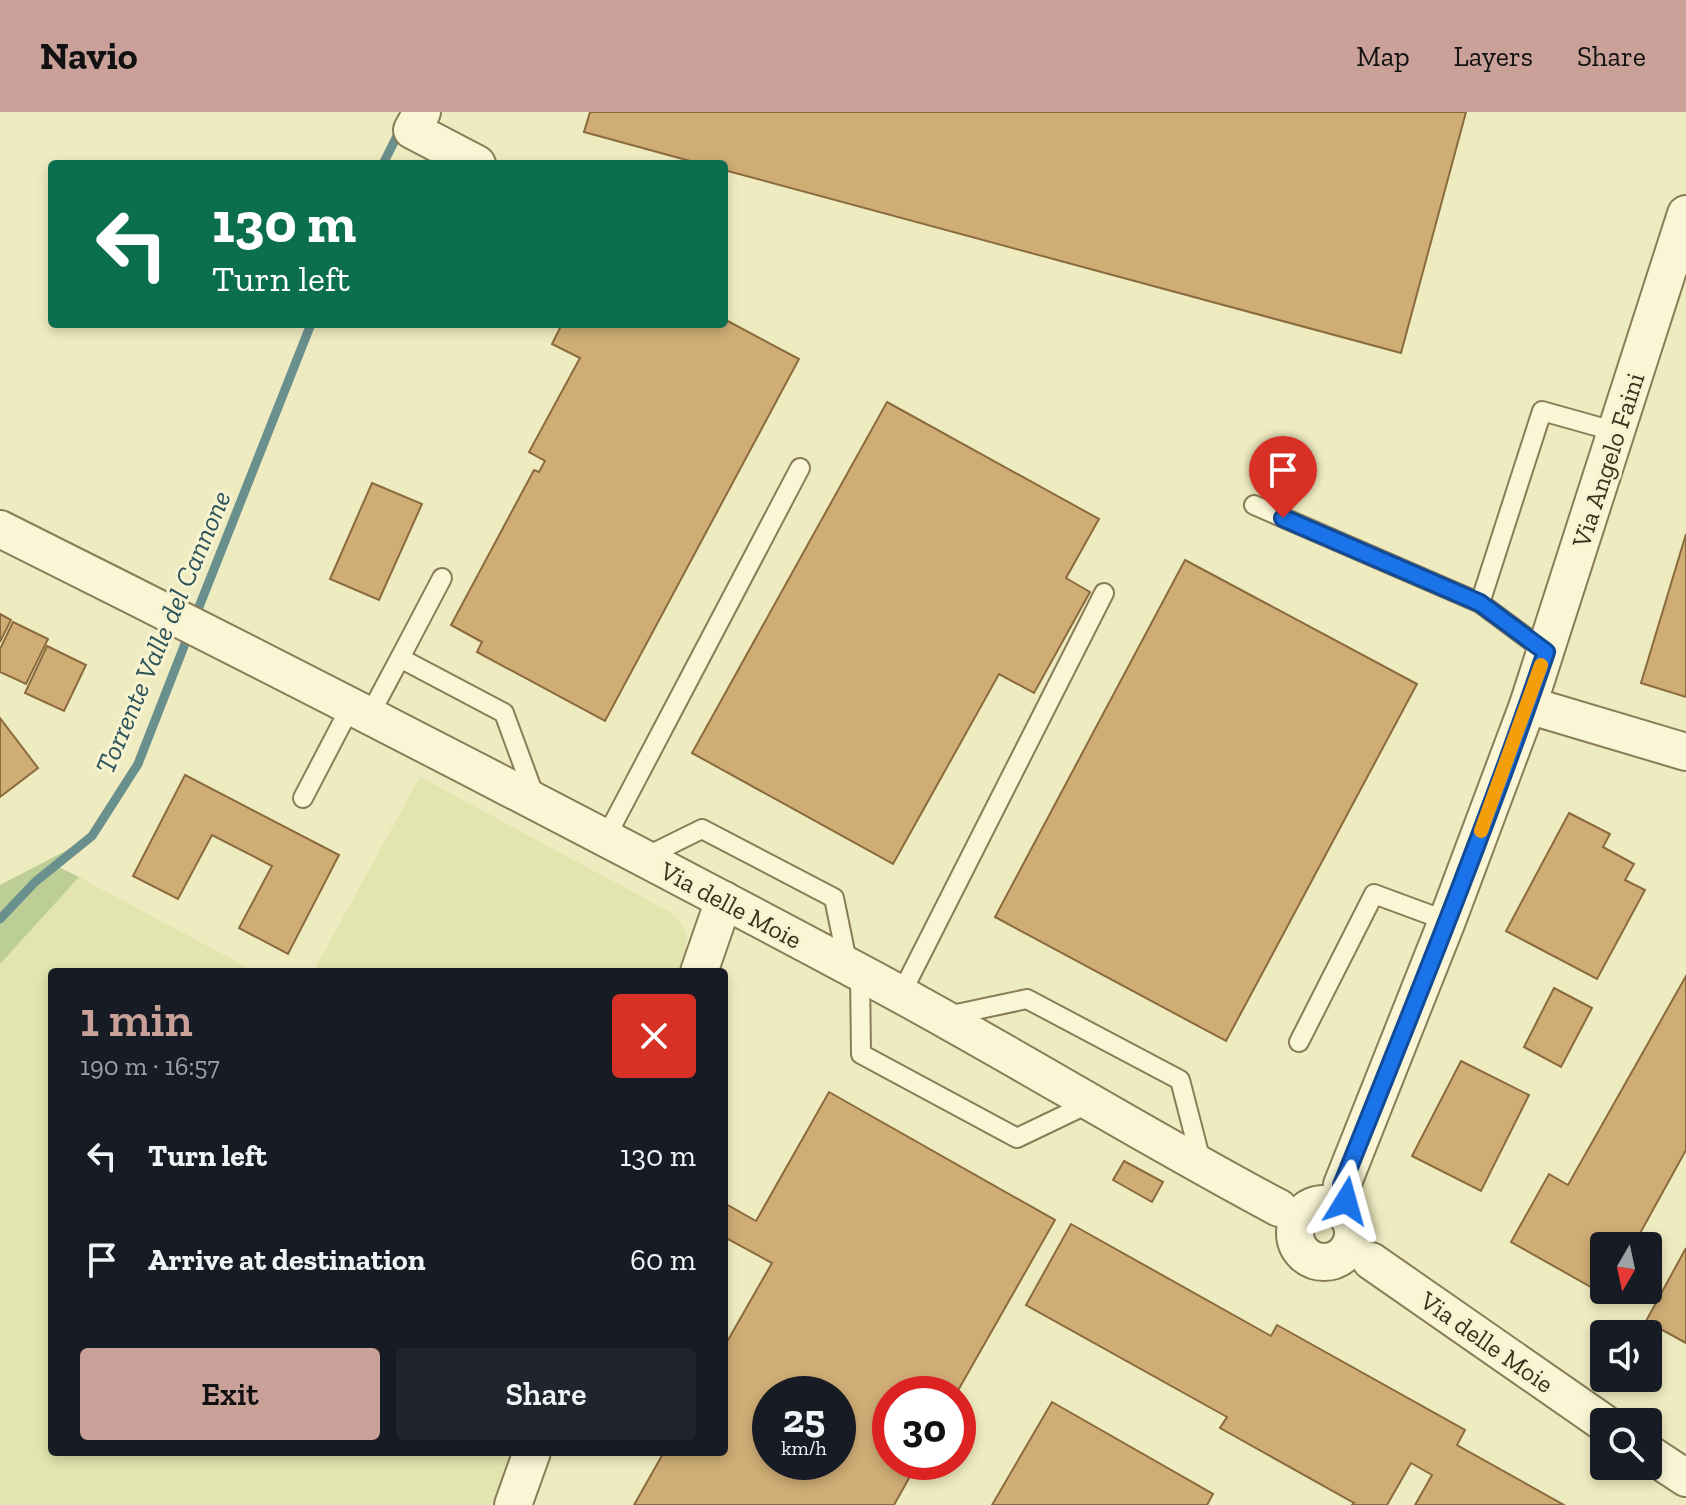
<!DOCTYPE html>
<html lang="en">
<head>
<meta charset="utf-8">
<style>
	:root { --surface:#171b24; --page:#20242c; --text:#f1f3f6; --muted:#9ea1a6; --accent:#caa198 }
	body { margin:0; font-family:"Zilla Slab",serif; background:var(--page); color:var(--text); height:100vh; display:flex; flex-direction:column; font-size:30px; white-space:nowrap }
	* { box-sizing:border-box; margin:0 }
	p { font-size:26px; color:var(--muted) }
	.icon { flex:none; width:44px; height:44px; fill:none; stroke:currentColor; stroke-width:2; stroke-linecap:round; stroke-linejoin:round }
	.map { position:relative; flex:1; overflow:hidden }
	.sheet { position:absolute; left:48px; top:856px; width:680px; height:488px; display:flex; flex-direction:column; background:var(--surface); border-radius:8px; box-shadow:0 4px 12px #0003 }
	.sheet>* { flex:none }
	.top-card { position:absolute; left:48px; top:48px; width:680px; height:168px; border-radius:8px; box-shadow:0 4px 12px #0003; background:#0b6e4f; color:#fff; overflow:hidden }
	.needle { width:52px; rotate:189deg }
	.fabs { position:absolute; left:1590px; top:1120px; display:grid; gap:16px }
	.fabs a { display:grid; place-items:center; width:72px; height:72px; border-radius:8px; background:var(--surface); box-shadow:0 4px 12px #0003; font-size:40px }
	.speed { position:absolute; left:752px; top:1264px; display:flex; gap:16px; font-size:40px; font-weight:700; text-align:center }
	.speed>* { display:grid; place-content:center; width:104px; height:104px; border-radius:50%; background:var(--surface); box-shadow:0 4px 12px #0003; line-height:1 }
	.speed small { font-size:20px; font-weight:400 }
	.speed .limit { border:12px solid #d22; background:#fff; color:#111 }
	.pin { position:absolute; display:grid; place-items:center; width:68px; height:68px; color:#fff; margin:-82px -34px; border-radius:50% 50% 50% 0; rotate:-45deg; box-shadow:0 0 8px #0007 }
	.pin .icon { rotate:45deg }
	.me { position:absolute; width:88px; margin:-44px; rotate:8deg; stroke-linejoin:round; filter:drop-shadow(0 0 6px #0008) }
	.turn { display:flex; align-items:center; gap:28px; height:168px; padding:0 32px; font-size:36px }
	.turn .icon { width:104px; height:104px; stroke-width:2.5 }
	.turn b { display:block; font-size:56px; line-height:68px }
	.round { display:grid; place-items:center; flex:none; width:84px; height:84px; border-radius:8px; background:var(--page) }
	.head { display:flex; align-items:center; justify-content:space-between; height:136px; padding:0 32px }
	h1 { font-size:48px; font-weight:600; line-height:60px; color:var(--accent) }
	.button { display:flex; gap:16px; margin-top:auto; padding:16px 32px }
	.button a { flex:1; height:92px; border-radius:8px; background:var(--accent); color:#111; font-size:32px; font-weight:600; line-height:92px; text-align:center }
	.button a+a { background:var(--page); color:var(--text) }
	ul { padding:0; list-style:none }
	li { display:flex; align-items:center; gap:24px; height:104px; padding:0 32px }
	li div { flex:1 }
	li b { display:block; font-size:30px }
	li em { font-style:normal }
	header { display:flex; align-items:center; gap:48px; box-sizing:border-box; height:112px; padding:0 40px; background:var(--accent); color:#111 }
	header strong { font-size:38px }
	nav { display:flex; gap:44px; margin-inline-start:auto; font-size:28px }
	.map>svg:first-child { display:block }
	.farmland { fill:#e3e5ae }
	.green { fill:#bcce95 }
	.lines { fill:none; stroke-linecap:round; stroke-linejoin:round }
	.stream { stroke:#6a908e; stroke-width:9 }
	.building { fill:#cfad75; stroke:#8a6b3d; stroke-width:2; fill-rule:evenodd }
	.service-casing { stroke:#8a7c58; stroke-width:22 }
	.minor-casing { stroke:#8a7c58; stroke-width:40 }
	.service { stroke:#faf6d5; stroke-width:18 }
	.minor { stroke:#faf6d5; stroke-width:36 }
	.route-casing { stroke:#114b97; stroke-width:20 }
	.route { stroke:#1a73e8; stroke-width:14 }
	.slow { stroke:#f59e0b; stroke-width:14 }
	.labels { text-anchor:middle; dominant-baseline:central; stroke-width:6; stroke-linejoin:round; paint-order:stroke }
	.street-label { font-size:26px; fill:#39301d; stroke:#f7f3d1 }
	.water-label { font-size:28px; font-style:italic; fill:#2b5359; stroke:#f7f3d1 }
</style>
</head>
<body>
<header>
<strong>Navio</strong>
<nav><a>Map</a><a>Layers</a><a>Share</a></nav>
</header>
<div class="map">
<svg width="1686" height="1393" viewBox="0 0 1686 1393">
	<rect width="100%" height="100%" fill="#efebc1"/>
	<!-- farmland -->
	<g class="farmland">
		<polygon points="420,665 670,800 680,810 686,821 686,846 681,860 313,860"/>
		<polygon points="79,765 256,860 52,860 52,1340 512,1340 491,1393 0,1393 0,852"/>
	</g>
	<!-- green -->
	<polygon class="green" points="77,733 59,755 79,765 0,852 0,773"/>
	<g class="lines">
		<!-- stream -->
		<g class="stream">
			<polyline points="383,52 401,16"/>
			<polyline points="195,505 311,212"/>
			<polyline points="0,807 35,770 92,724 138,652 190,519"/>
		</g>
	</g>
	<!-- building -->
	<g class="building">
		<polygon points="590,0 1466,0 1401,241 724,58 724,52 701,52 584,20"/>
		<polygon points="724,207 799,247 605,609 477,540 482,530 451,513 534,358 539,360 545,349 529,340 580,246 552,232 562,212 724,212"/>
		<polygon points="887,290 1099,407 1066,466 1090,480 1034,581 999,562 893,752 692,641"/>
		<polygon points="372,371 422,392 379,488 330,467"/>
		<polygon points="1686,422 1686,585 1641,571"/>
		<polygon points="1185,448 1417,572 1226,929 995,805"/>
		<polygon points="0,502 11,508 0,530"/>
		<polygon points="13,510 48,527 26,572 0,560 0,537"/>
		<polygon points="47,534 86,553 64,599 25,581"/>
		<polygon points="0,606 38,656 0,685"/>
		<polygon points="185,663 339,743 288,842 239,816 272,754 212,723 178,787 133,764"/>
		<polygon points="1569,701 1610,722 1603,735 1634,752 1625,768 1645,778 1597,867 1506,819"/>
		<polygon points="1686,864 1686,1038 1633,1134 1604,1134 1604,1178 1608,1178 1605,1183 1511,1130 1549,1062 1568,1073"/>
		<polygon points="1554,876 1592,896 1561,955 1524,935"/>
		<polygon points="1461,949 1529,983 1481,1079 1412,1044"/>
		<path d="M829,980L1055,1108L956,1282H890V1350H918L894,1393H634L664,1340H724V1235L772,1151L724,1125V1091L756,1109ZM770,1282H838V1350H770Z"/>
		<polygon points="1124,1049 1163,1070 1152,1090 1113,1068"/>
		<polygon points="1071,1112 1271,1224 1277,1213 1465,1318 1457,1333 1564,1393 1415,1393 1432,1363 1411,1351 1387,1393 1352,1393 1354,1391 1220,1316 1227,1305 1026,1193"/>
		<polygon points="1686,1136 1686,1231 1646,1209"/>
		<polygon points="1052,1290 1213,1382 1207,1393 992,1393"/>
	</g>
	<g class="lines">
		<defs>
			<g id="service">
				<polyline points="1254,393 1480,491"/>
				<polyline points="1546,540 1480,491 1542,299 1617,320"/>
				<polyline points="400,546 442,466"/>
				<polyline points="369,604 400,546 504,601 536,688"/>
				<polyline points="303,686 351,594"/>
				<polyline points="605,727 800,356"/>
				<polyline points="643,746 702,717 834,786 848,854"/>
				<polyline points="860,860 861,942 1017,1026 1090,991"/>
				<polyline points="901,882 1104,481"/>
				<polyline points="947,904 1027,887 1180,968 1202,1053"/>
				<polyline points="1299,930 1374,782 1447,809"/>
			</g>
			<g id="minor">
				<polyline points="422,0 412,18 477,52"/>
				<path d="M0,417C289,561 576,709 861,861C1002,936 1138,1021 1279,1096"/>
				<polyline points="1528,593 1686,640"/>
				<polyline points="699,860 724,788"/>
				<polyline points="1342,1073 1447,809 1528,593 1686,102"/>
				<circle cx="1324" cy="1121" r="29"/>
				<polyline points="1371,1149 1604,1311"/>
				<polyline points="1648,1341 1686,1366"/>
				<polyline points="513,1393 532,1340"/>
			</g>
		</defs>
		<!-- service casing -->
		<use href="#service" class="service-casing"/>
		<!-- minor casing -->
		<use href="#minor" class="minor-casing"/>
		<!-- service -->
		<use href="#service" class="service"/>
		<!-- minor -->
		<use href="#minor" class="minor"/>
	</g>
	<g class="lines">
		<defs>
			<path id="route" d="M1283,406L1480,491L1546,540C1485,720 1413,896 1342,1073L1346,1089"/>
		</defs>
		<!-- route casing -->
		<use href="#route" class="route-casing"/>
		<!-- route -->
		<use href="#route" class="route"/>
		<!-- slow -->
		<polyline class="slow" points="1481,719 1541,553"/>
	</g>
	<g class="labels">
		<!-- street labels -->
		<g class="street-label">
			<text transform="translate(1608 348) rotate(-72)">Via Angelo Faini</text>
			<text transform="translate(731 793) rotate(28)">Via delle Moie</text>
			<text transform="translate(1487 1230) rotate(35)">Via delle Moie</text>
		</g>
		<!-- water labels -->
		<g class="water-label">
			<text transform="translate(163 520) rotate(-67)">Torrente Valle del Cannone</text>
		</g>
	</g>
</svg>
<div class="fabs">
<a><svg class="needle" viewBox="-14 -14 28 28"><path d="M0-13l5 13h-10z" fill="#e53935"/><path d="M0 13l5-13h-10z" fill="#9ea1a6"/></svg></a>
<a><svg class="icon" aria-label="sound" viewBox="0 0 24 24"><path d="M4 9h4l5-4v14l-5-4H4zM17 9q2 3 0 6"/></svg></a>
<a><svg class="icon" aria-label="search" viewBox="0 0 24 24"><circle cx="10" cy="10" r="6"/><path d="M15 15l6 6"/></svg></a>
</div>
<div class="speed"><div>25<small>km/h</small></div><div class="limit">30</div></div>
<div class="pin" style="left:1283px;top:406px;background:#d93025"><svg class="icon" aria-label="arrive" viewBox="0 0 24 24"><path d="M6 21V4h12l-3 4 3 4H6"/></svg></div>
<svg class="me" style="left:1346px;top:1089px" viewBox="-20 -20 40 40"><path d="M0-17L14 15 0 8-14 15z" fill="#1a73e8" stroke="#fff" stroke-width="4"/></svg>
<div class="top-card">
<div class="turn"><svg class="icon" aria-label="left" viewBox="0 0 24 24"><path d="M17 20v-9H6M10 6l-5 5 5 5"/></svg><div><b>130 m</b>Turn left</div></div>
</div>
<section class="sheet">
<div class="head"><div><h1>1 min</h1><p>190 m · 16:57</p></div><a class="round" style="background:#d93025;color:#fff"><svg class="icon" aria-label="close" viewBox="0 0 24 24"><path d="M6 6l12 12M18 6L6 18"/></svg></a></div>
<ul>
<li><svg class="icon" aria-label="left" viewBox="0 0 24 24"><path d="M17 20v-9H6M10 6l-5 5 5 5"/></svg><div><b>Turn left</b></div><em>130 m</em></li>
<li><svg class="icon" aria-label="arrive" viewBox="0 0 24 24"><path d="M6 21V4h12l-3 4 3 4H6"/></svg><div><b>Arrive at destination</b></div><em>60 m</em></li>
</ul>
<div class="button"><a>Exit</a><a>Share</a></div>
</section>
</div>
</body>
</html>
